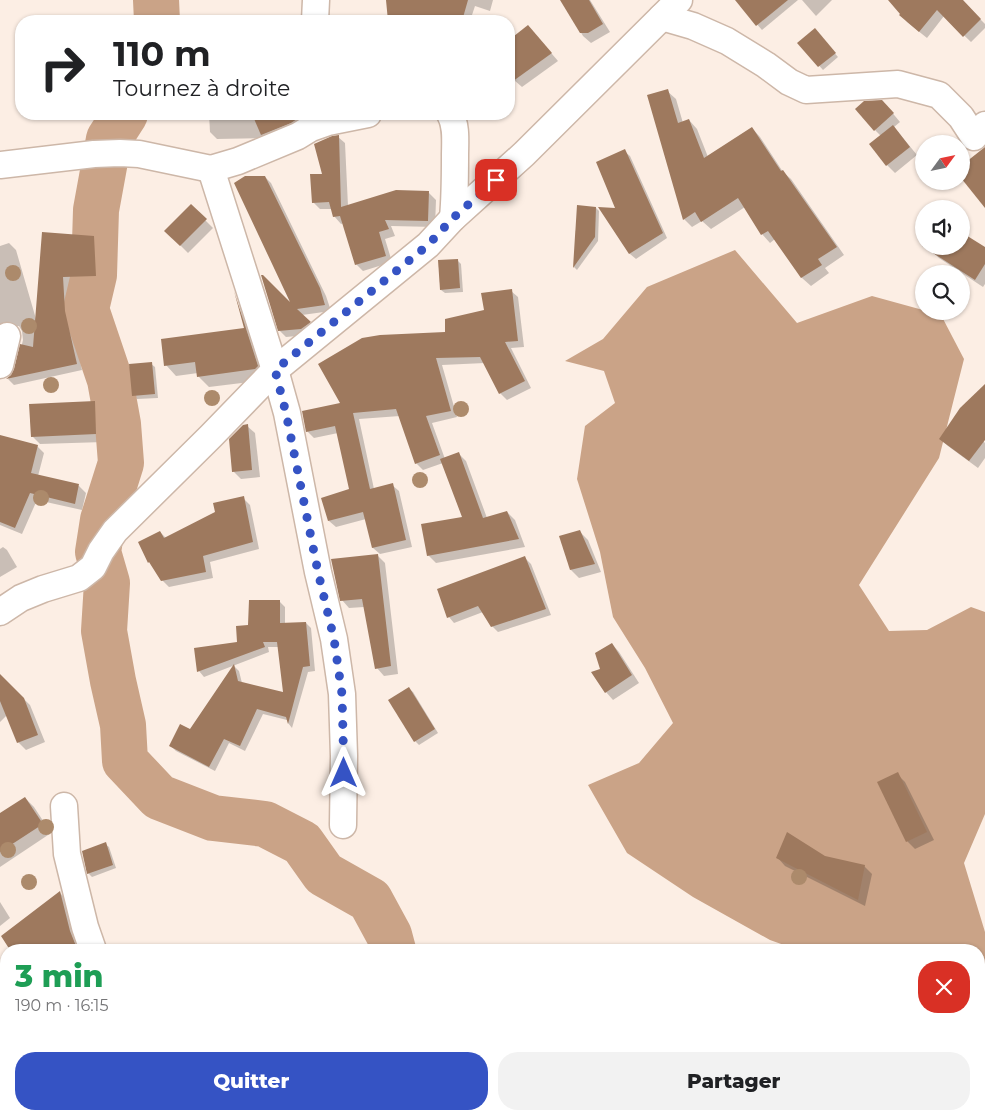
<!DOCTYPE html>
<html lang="fr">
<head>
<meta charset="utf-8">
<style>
	:root { --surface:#fff; --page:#f2f2f2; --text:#202124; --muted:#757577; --accent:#3553c4 }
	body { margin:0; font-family:Montserrat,sans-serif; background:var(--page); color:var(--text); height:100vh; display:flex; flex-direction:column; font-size:19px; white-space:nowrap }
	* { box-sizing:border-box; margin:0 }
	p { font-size:16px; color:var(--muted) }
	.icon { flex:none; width:28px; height:28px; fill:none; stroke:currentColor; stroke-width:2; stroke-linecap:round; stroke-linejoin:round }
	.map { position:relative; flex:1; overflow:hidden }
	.panel { position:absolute; left:0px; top:944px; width:985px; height:176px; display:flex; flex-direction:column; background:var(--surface); border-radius:20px 20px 0 0; box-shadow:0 1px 4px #0004 }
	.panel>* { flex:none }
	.guide { position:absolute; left:15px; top:15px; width:500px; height:105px; border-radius:20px; box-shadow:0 1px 4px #0004; background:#fff; color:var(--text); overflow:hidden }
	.needle { width:32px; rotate:57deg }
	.controls { position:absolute; left:915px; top:135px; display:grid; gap:10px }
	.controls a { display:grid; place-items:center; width:55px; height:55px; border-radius:50%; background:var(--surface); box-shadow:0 1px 4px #0004; font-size:25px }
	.pin { position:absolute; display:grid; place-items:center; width:42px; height:42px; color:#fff; margin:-21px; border-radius:10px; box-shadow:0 2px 8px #0006 }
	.me { position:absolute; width:55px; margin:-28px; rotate:0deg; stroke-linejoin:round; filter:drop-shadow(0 0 4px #0008) }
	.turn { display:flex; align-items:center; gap:18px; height:105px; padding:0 15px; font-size:22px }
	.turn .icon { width:65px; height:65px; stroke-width:2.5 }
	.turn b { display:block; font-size:35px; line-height:42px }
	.round { display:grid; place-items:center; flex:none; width:52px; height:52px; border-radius:20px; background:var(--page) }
	.headline { display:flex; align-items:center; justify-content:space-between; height:85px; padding:0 15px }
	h1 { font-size:30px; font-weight:800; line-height:38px; color:#1e9e55 }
	.button { display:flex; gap:10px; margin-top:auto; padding:10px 15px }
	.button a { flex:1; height:58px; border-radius:20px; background:var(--accent); color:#fff; font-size:20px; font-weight:800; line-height:58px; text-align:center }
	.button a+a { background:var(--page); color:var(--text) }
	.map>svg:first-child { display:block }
	.water { fill:#caa387 }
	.shadow { fill:#0003 }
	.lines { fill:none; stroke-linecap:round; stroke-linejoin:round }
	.river { stroke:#caa387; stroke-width:46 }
	.building { fill:#9e795e }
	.street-casing { stroke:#cdb7a8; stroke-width:29 }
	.street { stroke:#fff; stroke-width:26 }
	.tree { fill:#ac8a6b }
	.route { stroke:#3553c4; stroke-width:9; stroke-dasharray:0 16.2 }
</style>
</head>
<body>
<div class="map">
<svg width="985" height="1119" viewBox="0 0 985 1119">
	<rect width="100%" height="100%" fill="#fceee4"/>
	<!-- water -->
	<polygon class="water" points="735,250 797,323 872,296 941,315 964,359 939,458 859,585 889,631 927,630 971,607 985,612 985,814 964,863 985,932 985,984 979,983 979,950 798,950 770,940 693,897 627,853 588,785 639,763 673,723 645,668 613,617 600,552 577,479 585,426 615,403 604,371 565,361 603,339 647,287"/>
	<!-- shadow -->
	<g class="shadow">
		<polygon points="387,0 493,0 490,11 475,6 470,21 389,21"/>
		<polygon points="567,0 590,0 610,32 591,43 583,36 563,2"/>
		<polygon points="750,0 798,0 762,30 742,7"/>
		<polygon points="802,0 832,0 816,16"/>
		<polygon points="890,0 961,0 985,24 985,28 971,42 944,16 927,38 907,22"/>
		<polygon points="231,16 236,21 208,21 208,19"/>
		<polygon points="528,26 558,61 522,87 514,80 509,71 509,41"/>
		<polygon points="818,34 838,57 823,70 799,43"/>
		<polygon points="667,91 676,99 683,123 689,120 697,129 708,157 752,128 760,137 783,172 791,179 844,255 825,268 829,273 811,286 802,278 775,239 770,243 762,234 745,207 711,229 702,221 692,227 684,219"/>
		<polygon points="890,110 900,122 894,127 917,155 895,173 887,165 881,136 875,130"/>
		<polygon points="209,114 314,114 265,138 217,139 210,132"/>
		<polygon points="338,137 345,143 348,206 429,193 436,200 435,227 391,226 395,236 385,239 392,262 363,271 356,264 344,223 341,224 334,216 332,209 320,209 313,202"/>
		<polygon points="624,151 630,156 667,238 636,259 630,254 601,208 617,210"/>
		<polygon points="265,177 271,183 326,296 331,311 302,315 316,328 308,335 286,337 279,330 294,307"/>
		<polygon points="191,206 213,228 188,253 166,231"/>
		<polygon points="578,206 596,208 599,211 598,241 577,270 574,267"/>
		<polygon points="43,233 94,237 100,244 102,282 69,283 71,319 82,370 14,385 8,379 12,376 16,369 23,340 22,331 19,326 0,329 0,246 9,243 16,250 36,319"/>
		<polygon points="985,249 985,284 983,287 939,258 931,250"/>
		<polygon points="457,260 461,264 463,292 445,293 441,290"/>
		<polygon points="511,291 518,297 524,347 511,348 531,388 507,400 500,393 485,363 442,365 457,417 432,423 445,459 459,454 466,461 487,518 507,512 515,520 525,547 436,563 428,555 463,518 443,463 423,470 416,463 400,416 359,419 374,489 392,485 399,491 412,547 380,554 373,548 366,519 336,527 329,521 351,490 338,433 314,438 307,431 342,404 447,333 486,311"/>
		<polygon points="237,296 244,303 265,380 209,387 199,377 198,373 176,376 166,365 245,329"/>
		<polygon points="151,364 155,367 158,398 137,399 133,396"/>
		<polygon points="985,386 985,439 983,441 985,443 985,458 978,468 948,446 940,439"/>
		<polygon points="94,403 102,411 104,442 40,444 32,436"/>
		<polygon points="247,426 255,433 260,477 241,479 233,471"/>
		<polygon points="0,436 37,446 44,453 38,476 79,486 86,493 82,510 37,500 22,534 0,525"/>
		<polygon points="243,498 250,505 259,549 210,562 213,578 169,587 162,580 160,532 166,538"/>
		<polygon points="580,532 588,540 601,572 579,578 571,570"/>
		<polygon points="3,547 7,550 17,567 0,577 0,549"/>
		<polygon points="377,555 385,563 398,674 384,676 377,668 364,607 349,608 342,600"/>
		<polygon points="525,558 531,564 551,615 498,632 492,626 483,612 454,623 449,617"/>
		<polygon points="280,602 285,607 285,624 306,623 311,628 315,671 308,672 292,728 288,723 287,720 263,714 245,751 229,743 215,771 176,751 170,745 190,730 234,666 239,671 242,683 284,694 279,647 268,647 269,652 204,677 199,671 195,649 239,643 250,626"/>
		<polygon points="612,644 619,652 639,683 613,700 606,692 601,670"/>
		<polygon points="0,676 30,705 45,742 26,750 18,742 7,715 0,722"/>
		<polygon points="409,689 413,692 438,733 419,745 415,741 390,700"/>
		<polygon points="897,774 905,782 934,840 915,849 907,841"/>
		<polygon points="25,798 34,807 51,833 0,867 0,815"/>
		<polygon points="105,844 109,847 116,868 92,877 88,873"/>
		<polygon points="778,858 864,866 872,874 865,906 785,866"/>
		<polygon points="60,893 67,900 81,950 28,950"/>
		<polygon points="0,902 10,918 0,926"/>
		<polygon points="180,1114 249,1114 252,1119 179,1119 183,1117"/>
		<polygon points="304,1114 346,1114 351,1119 309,1119"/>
	</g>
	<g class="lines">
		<!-- river -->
		<g class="river">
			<polyline points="156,0 157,21"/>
			<polyline points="125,114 109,139 96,210 94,275 86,309 110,380 118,424 121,463 103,520 98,552 107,583 104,631 113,681 123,725 125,761 159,797 213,818 265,824 302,843 324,874 370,900 389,935 393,950"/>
			<polyline points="445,1114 447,1119"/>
		</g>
	</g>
	<!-- building -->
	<g class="building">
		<polygon points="386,0 468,0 462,21 427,21 427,18 388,21"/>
		<polygon points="560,0 589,0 603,24 588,33 580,33"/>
		<polygon points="735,0 788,0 756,26"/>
		<polygon points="888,0 963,0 981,19 963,37 937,10 919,32 899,15 900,14"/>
		<polygon points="528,25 552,53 509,84 509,40"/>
		<polygon points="815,28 836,53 818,67 797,43"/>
		<polygon points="668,89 678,123 689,119 704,158 752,127 781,171 783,170 837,247 818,259 822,265 801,278 768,231 761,235 738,198 701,222 695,212 683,220 647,95"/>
		<polygon points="882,100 894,113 874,131 855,109 864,101"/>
		<polygon points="252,114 295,114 297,119 291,123 261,135"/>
		<polygon points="893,125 910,147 886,166 869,144"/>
		<polygon points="339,135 341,207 396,190 429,191 428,221 385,220 389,229 379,232 386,256 355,265 340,216 333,217 329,202 312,203 310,174 322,174 314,144 332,136"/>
		<polygon points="985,147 985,208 961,178 961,166"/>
		<polygon points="625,149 663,233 629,254 598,207 615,208 596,162"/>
		<polygon points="245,176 265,176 320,288 325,305 297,309 311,322 301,329 278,331 261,275 263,275 290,302 234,183"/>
		<polygon points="191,204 207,219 180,246 164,231"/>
		<polygon points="577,205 596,207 595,237 573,268"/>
		<polygon points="42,232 94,236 96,276 63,277 65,311 77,364 6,379 11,375 14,369 20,344 33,347"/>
		<polygon points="961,232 985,247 985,264 975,280 922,246 961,246"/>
		<polygon points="458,259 460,288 440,290 438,260"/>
		<polygon points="512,289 518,341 505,342 525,381 499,394 480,357 436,358 451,411 426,416 440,455 415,464 396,409 353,413 370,489 393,483 406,540 372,548 363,512 328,521 321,498 349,489 335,426 306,432 302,411 340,403 318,364 362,338 380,335 445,332 445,319 484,310 481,293"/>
		<polygon points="234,291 258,366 255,369 197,377 195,362 164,366 161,339 244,328"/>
		<polygon points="152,362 155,394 132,396 129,364"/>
		<polygon points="985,384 985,440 969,461 939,439 960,408"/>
		<polygon points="95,401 96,434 31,437 29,404"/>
		<polygon points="248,424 252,470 232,472 229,439 243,425"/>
		<polygon points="0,435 38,445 31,473 79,484 75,504 30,493 15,528 0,522"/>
		<polygon points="459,452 483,518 507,511 519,539 427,556 421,524 462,517 440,459"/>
		<polygon points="244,496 253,542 203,556 206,572 161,581 149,562 148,563 138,542 160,531 164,538 215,512 213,503"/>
		<polygon points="580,530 595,564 570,570 559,536"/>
		<polygon points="378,554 391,666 375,669 362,599 340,601 331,559"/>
		<polygon points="525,556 546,609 491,627 478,606 447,618 437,589"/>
		<polygon points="249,600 280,600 280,623 306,622 310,666 303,667 288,724 286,717 257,709 240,746 224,739 209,767 169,746 180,724 190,729 234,664 238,681 283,692 277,642 263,642 265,647 197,672 194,648 237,642 236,626 248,625"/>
		<polygon points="612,643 632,675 605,693 591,672 600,669 595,653"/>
		<polygon points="0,674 24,698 38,735 17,743 0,701"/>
		<polygon points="409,687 435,729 414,742 388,700"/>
		<polygon points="898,772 927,832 906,842 877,782"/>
		<polygon points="25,797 43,824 0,852 0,813"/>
		<polygon points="787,832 825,856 865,865 858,900 776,858"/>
		<polygon points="106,842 113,865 87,874 82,851"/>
		<polygon points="60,891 70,931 76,946 69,950 10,950 1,936"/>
	</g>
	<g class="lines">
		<defs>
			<g id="street">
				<polyline points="662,17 693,26 727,41 766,65 789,82 806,90 898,84 939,95 961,117 974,137 985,125"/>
				<polyline points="315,21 316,0"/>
				<path d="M450,114C457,126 455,142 455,156C455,177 455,197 453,218"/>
				<polyline points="0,165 94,154 120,153 139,154 211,169 238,161 298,136 311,128 328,122 368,114"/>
				<polyline points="211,169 275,370 287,413 318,572 334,639 342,694 344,756 343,825"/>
				<polyline points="0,365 7,336"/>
				<polyline points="0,612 21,598 43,589 79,578 93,567 101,551 115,531 211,436 275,370 428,245 453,218 524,154 679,0"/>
				<polyline points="64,806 67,854 85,927 93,950"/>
				<polyline points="0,1020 6,1026"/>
				<polyline points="105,1114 111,1119"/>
				<polyline points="142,1114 143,1119"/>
				<polyline points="0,1115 6,1106"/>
			</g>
		</defs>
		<!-- street casing -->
		<use href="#street" class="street-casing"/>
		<!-- street -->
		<use href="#street" class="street"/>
	</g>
	<!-- trees -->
	<g class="tree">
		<circle cx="13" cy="273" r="8"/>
		<circle cx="29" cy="326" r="8"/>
		<circle cx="51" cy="385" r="8"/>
		<circle cx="212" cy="398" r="8"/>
		<circle cx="461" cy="409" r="8"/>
		<circle cx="420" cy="480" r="8"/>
		<circle cx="41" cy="498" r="8"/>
		<circle cx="46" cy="827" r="8"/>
		<circle cx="8" cy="850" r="8"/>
		<circle cx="799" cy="877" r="8"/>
		<circle cx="29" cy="882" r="8"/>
	</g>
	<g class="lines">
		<!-- route -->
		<polyline class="route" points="344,773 342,694 334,639 318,572 286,413 275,370 428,245 453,218 496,180"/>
	</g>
</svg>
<div class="controls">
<a><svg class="needle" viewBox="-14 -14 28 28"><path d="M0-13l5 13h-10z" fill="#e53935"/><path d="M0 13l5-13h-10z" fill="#757577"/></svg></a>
<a><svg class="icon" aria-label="sound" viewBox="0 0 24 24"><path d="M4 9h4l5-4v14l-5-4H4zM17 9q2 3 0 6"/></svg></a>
<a><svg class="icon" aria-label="search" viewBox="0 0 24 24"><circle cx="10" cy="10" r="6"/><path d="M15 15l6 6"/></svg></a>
</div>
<div class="pin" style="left:496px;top:180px;background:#d93025"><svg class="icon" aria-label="arrive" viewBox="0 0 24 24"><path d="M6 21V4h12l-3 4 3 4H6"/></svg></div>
<svg class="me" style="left:344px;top:773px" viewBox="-20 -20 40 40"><path d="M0-17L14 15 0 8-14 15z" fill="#3553c4" stroke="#fff" stroke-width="4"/></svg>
<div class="guide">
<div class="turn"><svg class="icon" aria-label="right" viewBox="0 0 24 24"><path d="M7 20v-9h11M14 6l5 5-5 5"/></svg><div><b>110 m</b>Tournez à droite</div></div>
</div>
<section class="panel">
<div class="headline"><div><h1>3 min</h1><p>190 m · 16:15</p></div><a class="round" style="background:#d93025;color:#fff"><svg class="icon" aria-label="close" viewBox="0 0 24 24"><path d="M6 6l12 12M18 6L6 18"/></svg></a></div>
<div class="button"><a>Quitter</a><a>Partager</a></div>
</section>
</div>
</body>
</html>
